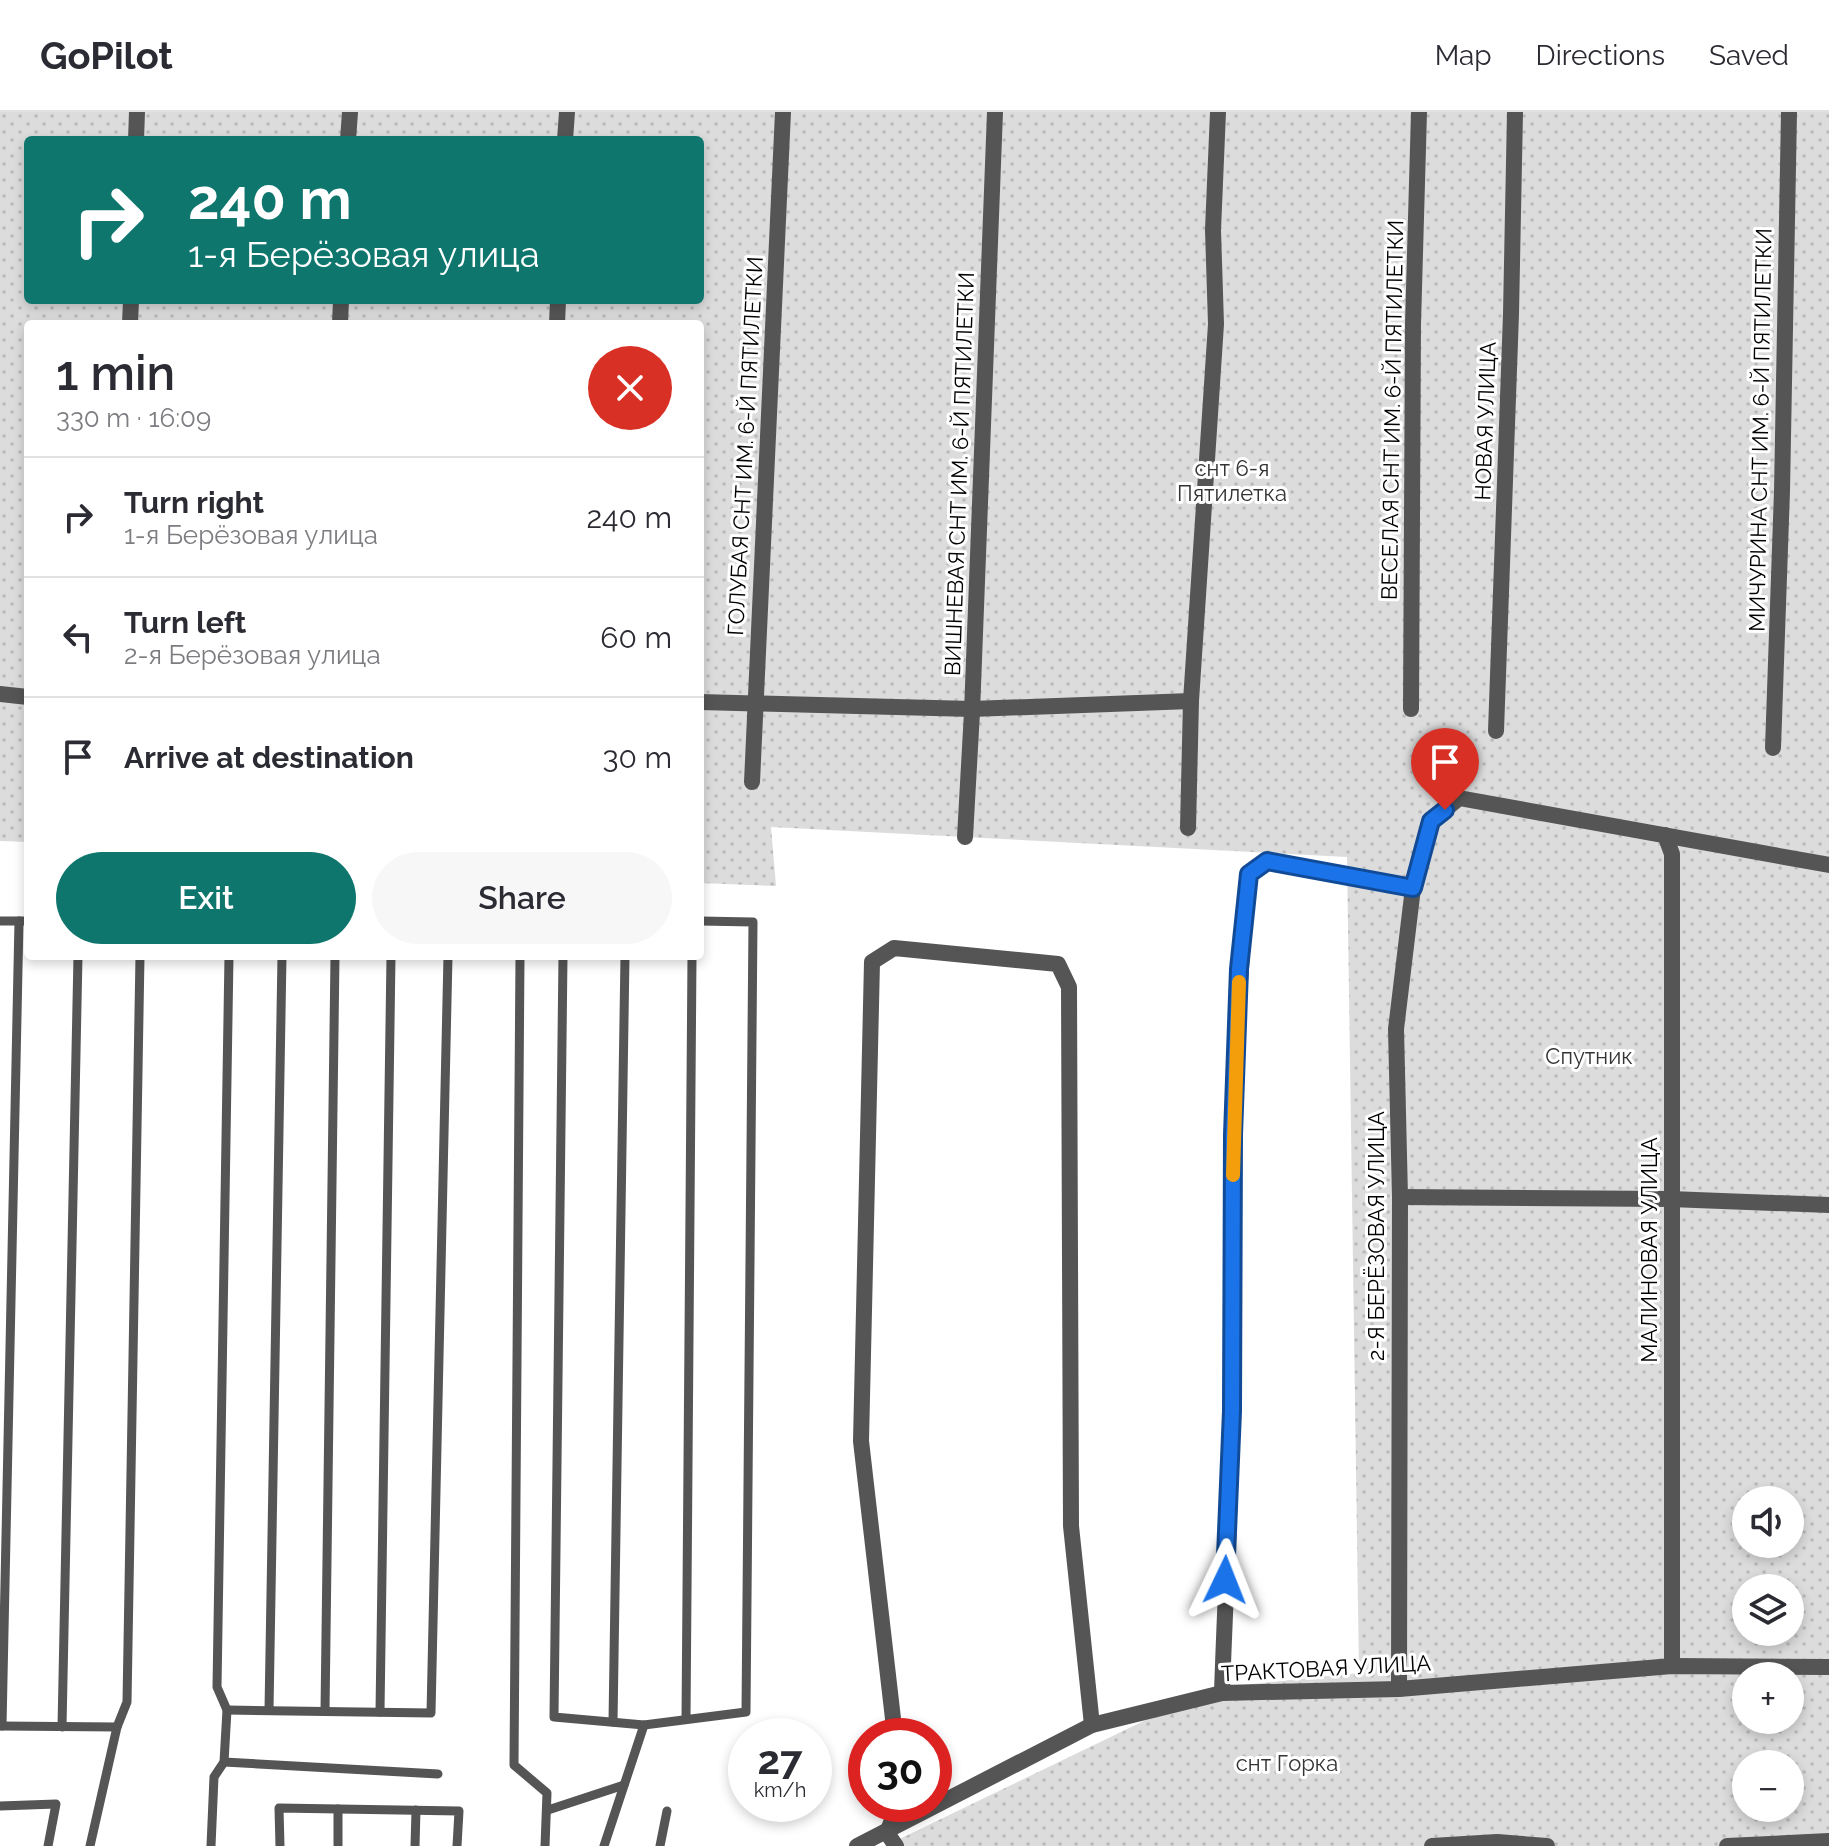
<!DOCTYPE html>
<html lang="en">
<head>
<meta charset="utf-8">
<style>
	:root { --surface:#fff; --page:#f7f7f7; --text:#2b2b33; --muted:#7c7c81; --line:#e1e1e2; --accent:#0f766e }
	body { margin:0; font-family:Raleway,sans-serif; background:var(--page); color:var(--text); height:100vh; display:flex; flex-direction:column; font-size:30px; white-space:nowrap }
	* { box-sizing:border-box; margin:0 }
	p { font-size:26px; color:var(--muted) }
	.icon { flex:none; width:44px; height:44px; fill:none; stroke:currentColor; stroke-width:2; stroke-linecap:round; stroke-linejoin:round }
	.map { position:relative; flex:1; overflow:hidden }
	.sheet { position:absolute; left:24px; top:208px; width:680px; height:640px; display:flex; flex-direction:column; background:var(--surface); border-radius:8px; box-shadow:0 4px 12px #0003 }
	.sheet>* { flex:none }
	.hud { position:absolute; left:24px; top:24px; width:680px; height:168px; border-radius:8px; box-shadow:0 4px 12px #0003; background:#0f766e; color:#fff; overflow:hidden }
	.tools { position:absolute; left:1732px; top:1374px; display:grid; gap:16px }
	.tools a { display:grid; place-items:center; width:72px; height:72px; border-radius:50%; background:var(--surface); box-shadow:0 4px 12px #0003; font-size:40px }
	.speed { position:absolute; left:728px; top:1606px; display:flex; gap:16px; font-size:40px; font-weight:700; text-align:center }
	.speed>* { display:grid; place-content:center; width:104px; height:104px; border-radius:50%; background:var(--surface); box-shadow:0 4px 12px #0003; line-height:1 }
	.speed small { font-size:20px; font-weight:400 }
	.speed .limit { border:12px solid #d22; background:#fff; color:#111 }
	.pin { position:absolute; display:grid; place-items:center; width:68px; height:68px; color:#fff; margin:-82px -34px; border-radius:50% 50% 50% 0; rotate:-45deg; box-shadow:0 0 8px #0007 }
	.pin .icon { rotate:45deg }
	.me { position:absolute; width:88px; margin:-44px; rotate:2deg; stroke-linejoin:round; filter:drop-shadow(0 0 6px #0008) }
	.turn { display:flex; align-items:center; gap:28px; height:168px; padding:0 32px; font-size:36px }
	.turn .icon { width:104px; height:104px; stroke-width:2.5 }
	.turn b { display:block; font-size:56px; line-height:68px }
	.round { display:grid; place-items:center; flex:none; width:84px; height:84px; border-radius:42px; background:var(--page) }
	.overview { display:flex; align-items:center; justify-content:space-between; height:136px; padding:0 32px }
	h1 { font-size:48px; font-weight:600; line-height:60px }
	.action { display:flex; gap:16px; margin-top:auto; padding:16px 32px }
	.action a { flex:1; height:92px; border-radius:48px; background:var(--accent); color:#fff; font-size:32px; font-weight:600; line-height:92px; text-align:center }
	.action a+a { background:var(--page); color:var(--text) }
	ul { padding:0; list-style:none }
	li { display:flex; align-items:center; gap:24px; height:120px; padding:0 32px; border-top:2px solid var(--line) }
	li div { flex:1 }
	li b { display:block; font-size:30px }
	li em { font-style:normal }
	header { display:flex; align-items:center; gap:48px; box-sizing:border-box; height:112px; padding:0 40px; background:var(--surface); border-bottom:2px solid var(--line) }
	header strong { font-size:38px }
	nav { display:flex; gap:44px; margin-inline-start:auto; font-size:28px }
	.map>svg:first-child { display:block }
	.garden { fill:url(#garden-dots); fill-rule:evenodd }
	.lines { fill:none; stroke-linecap:round; stroke-linejoin:round }
	.lane { stroke:#555; stroke-width:9 }
	.street { stroke:#555; stroke-width:16 }
	.route-casing { stroke:#114b97; stroke-width:20 }
	.route { stroke:#1a73e8; stroke-width:14 }
	.slow { stroke:#f59e0b; stroke-width:14 }
	.labels { text-anchor:middle; dominant-baseline:central; stroke-width:6; stroke-linejoin:round; paint-order:stroke }
	.street-label { font-size:22px; fill:#000; stroke:#fff }
	.park-label { font-size:22px; fill:#333; stroke:#fff }
</style>
</head>
<body>
<header>
<strong>GoPilot</strong>
<nav><a>Map</a><a>Directions</a><a>Saved</a></nav>
</header>
<div class="map">
<svg width="1829" height="1734" viewBox="0 0 1829 1734">
	<defs>
		<pattern id="garden-dots" width="8" height="8" patternUnits="userSpaceOnUse" patternTransform="scale(2)"><rect width="8" height="8" fill="#dcdcdc"/><path d="M2 2h.1M6 6h.1" fill="none" stroke="#bbb" stroke-width="1.8" stroke-linecap="round"/></pattern>
	</defs>
	<rect width="100%" height="100%" fill="#fff"/>
	<!-- garden -->
	<path class="garden" d="M0,0H1829V1734H885L1212,1576L1359,1561L1347,745L771,715L776,774L700,771V212H28V730L0,729ZM28,28H700V188H28ZM1746,1388H1790V1432H1746ZM1746,1476H1790V1520H1746ZM1746,1564H1790V1608H1746ZM1746,1652H1790V1696H1746Z"/>
	<g class="lines">
		<!-- lane -->
		<g class="lane">
			<polyline points="0,809 28,809"/>
			<polyline points="520,844 514,1653 547,1681 545,1734"/>
			<polyline points="563,844 554,1605 644,1613 746,1600 753,810 700,809"/>
			<polyline points="227,1598 431,1601 448,844"/>
			<polyline points="269,1598 282,844"/>
			<polyline points="325,1599 335,844"/>
			<polyline points="380,1600 391,844"/>
			<polyline points="686,1607 692,844"/>
			<polyline points="613,1610 625,844"/>
			<polyline points="0,1614 117,1615"/>
			<polyline points="2,1614 19,809"/>
			<polyline points="62,1615 78,844"/>
			<polyline points="224,1650 438,1662"/>
			<polyline points="0,1694 56,1692 48,1734"/>
			<polyline points="338,1697 338,1734"/>
			<polyline points="548,1698 624,1673"/>
			<polyline points="90,1734 117,1615 127,1590 140,844"/>
			<polyline points="211,1734 214,1665 224,1650 227,1598 217,1575 229,844"/>
			<polyline points="280,1734 279,1696 459,1699 457,1734"/>
			<polyline points="415,1734 416,1698"/>
			<polyline points="604,1734 644,1613"/>
			<polyline points="660,1734 667,1699"/>
		</g>
		<!-- street -->
		<g class="street">
			<polyline points="136,28 137,0"/>
			<polyline points="348,28 350,0"/>
			<polyline points="565,28 567,0"/>
			<polyline points="130,212 131,188"/>
			<polyline points="340,212 341,188"/>
			<polyline points="557,212 558,188"/>
			<polyline points="0,582 28,585"/>
			<polyline points="700,590 972,597 1191,589"/>
			<polyline points="1411,597 1413,212 1419,0"/>
			<polyline points="1496,619 1511,202 1515,0"/>
			<polyline points="1773,636 1782,379 1789,0"/>
			<polyline points="752,670 783,0"/>
			<polyline points="1188,716 1191,589 1216,212 1213,118 1218,0"/>
			<polyline points="1665,723 1672,742 1672,1554"/>
			<polyline points="965,725 972,600 995,0"/>
			<polyline points="1400,1085 1670,1087 1829,1093"/>
			<polyline points="1399,1577 1400,1085 1396,917 1413,776 1431,709 1459,686 1829,753"/>
			<path d="M1222,1581C1225,1486 1231,1391 1232,1296C1234,1117 1230,939 1249,762L1267,749L1413,776"/>
			<polyline points="895,1624 861,1329 872,850 894,836 1058,852 1069,875 1071,1414 1092,1613"/>
			<polyline points="887,1721 898,1692"/>
			<polyline points="887,1721 896,1734"/>
			<polyline points="857,1734 1092,1613 1222,1581 1399,1577 1672,1554 1829,1555"/>
			<polyline points="1432,1734 1497,1730 1547,1734"/>
			<polyline points="1727,1734 1829,1729"/>
		</g>
	</g>
	<g class="lines">
		<defs>
			<polyline id="route" points="1225,1468 1232,1299 1233,1023 1239,857 1249,762 1267,749 1413,776 1431,709 1445,698"/>
		</defs>
		<!-- route casing -->
		<use href="#route" class="route-casing"/>
		<!-- route -->
		<use href="#route" class="route"/>
		<!-- slow -->
		<polyline class="slow" points="1233,1063 1239,870"/>
	</g>
	<g class="labels">
		<!-- street labels -->
		<g class="street-label">
			<text transform="translate(1392 298) rotate(-89)">ВЕСЕЛАЯ СНТ ИМ. 6-Й ПЯТИЛЕТКИ</text>
			<text transform="translate(1485 309) rotate(-88)">НОВАЯ УЛИЦА</text>
			<text transform="translate(1760 318) rotate(-89)">МИЧУРИНА СНТ ИМ. 6-Й ПЯТИЛЕТКИ</text>
			<text transform="translate(745 334) rotate(-87)">ГОЛУБАЯ СНТ ИМ. 6-Й ПЯТИЛЕТКИ</text>
			<text transform="translate(959 362) rotate(-88)">ВИШНЕВАЯ СНТ ИМ. 6-Й ПЯТИЛЕТКИ</text>
			<text transform="translate(1376 1124) rotate(-90)">2-Я БЕРЁЗОВАЯ УЛИЦА</text>
			<text transform="translate(1649 1138) rotate(-90)">МАЛИНОВАЯ УЛИЦА</text>
			<text transform="translate(1326 1556) rotate(-3)">ТРАКТОВАЯ УЛИЦА</text>
		</g>
		<!-- park labels -->
		<g class="park-label">
			<text x="1232" y="356">снт 6-я<tspan x="1232" dy="25">Пятилетка</tspan></text>
			<text x="1589" y="944">Спутник</text>
			<text x="1287" y="1651">снт Горка</text>
		</g>
	</g>
</svg>
<div class="tools">
<a><svg class="icon" aria-label="sound" viewBox="0 0 24 24"><path d="M4 9h4l5-4v14l-5-4H4zM17 9q2 3 0 6"/></svg></a>
<a><svg class="icon" aria-label="layers" viewBox="0 0 24 24"><path d="M12 4l9 5-9 5-9-5zM3 14l9 5 9-5"/></svg></a>
<a>+</a>
<a>−</a>
</div>
<div class="speed"><div>27<small>km/h</small></div><div class="limit">30</div></div>
<div class="pin" style="left:1445px;top:698px;background:#d93025"><svg class="icon" aria-label="arrive" viewBox="0 0 24 24"><path d="M6 21V4h12l-3 4 3 4H6"/></svg></div>
<svg class="me" style="left:1225px;top:1468px" viewBox="-20 -20 40 40"><path d="M0-17L14 15 0 8-14 15z" fill="#1a73e8" stroke="#fff" stroke-width="4"/></svg>
<div class="hud">
<div class="turn"><svg class="icon" aria-label="right" viewBox="0 0 24 24"><path d="M7 20v-9h11M14 6l5 5-5 5"/></svg><div><b>240 m</b>1-я Берёзовая улица</div></div>
</div>
<section class="sheet">
<div class="overview"><div><h1>1 min</h1><p>330 m · 16:09</p></div><a class="round" style="background:#d93025;color:#fff"><svg class="icon" aria-label="close" viewBox="0 0 24 24"><path d="M6 6l12 12M18 6L6 18"/></svg></a></div>
<ul>
<li><svg class="icon" aria-label="right" viewBox="0 0 24 24"><path d="M7 20v-9h11M14 6l5 5-5 5"/></svg><div><b>Turn right</b><p>1-я Берёзовая улица</p></div><em>240 m</em></li>
<li><svg class="icon" aria-label="left" viewBox="0 0 24 24"><path d="M17 20v-9H6M10 6l-5 5 5 5"/></svg><div><b>Turn left</b><p>2-я Берёзовая улица</p></div><em>60 m</em></li>
<li><svg class="icon" aria-label="arrive" viewBox="0 0 24 24"><path d="M6 21V4h12l-3 4 3 4H6"/></svg><div><b>Arrive at destination</b></div><em>30 m</em></li>
</ul>
<div class="action"><a>Exit</a><a>Share</a></div>
</section>
</div>
</body>
</html>
